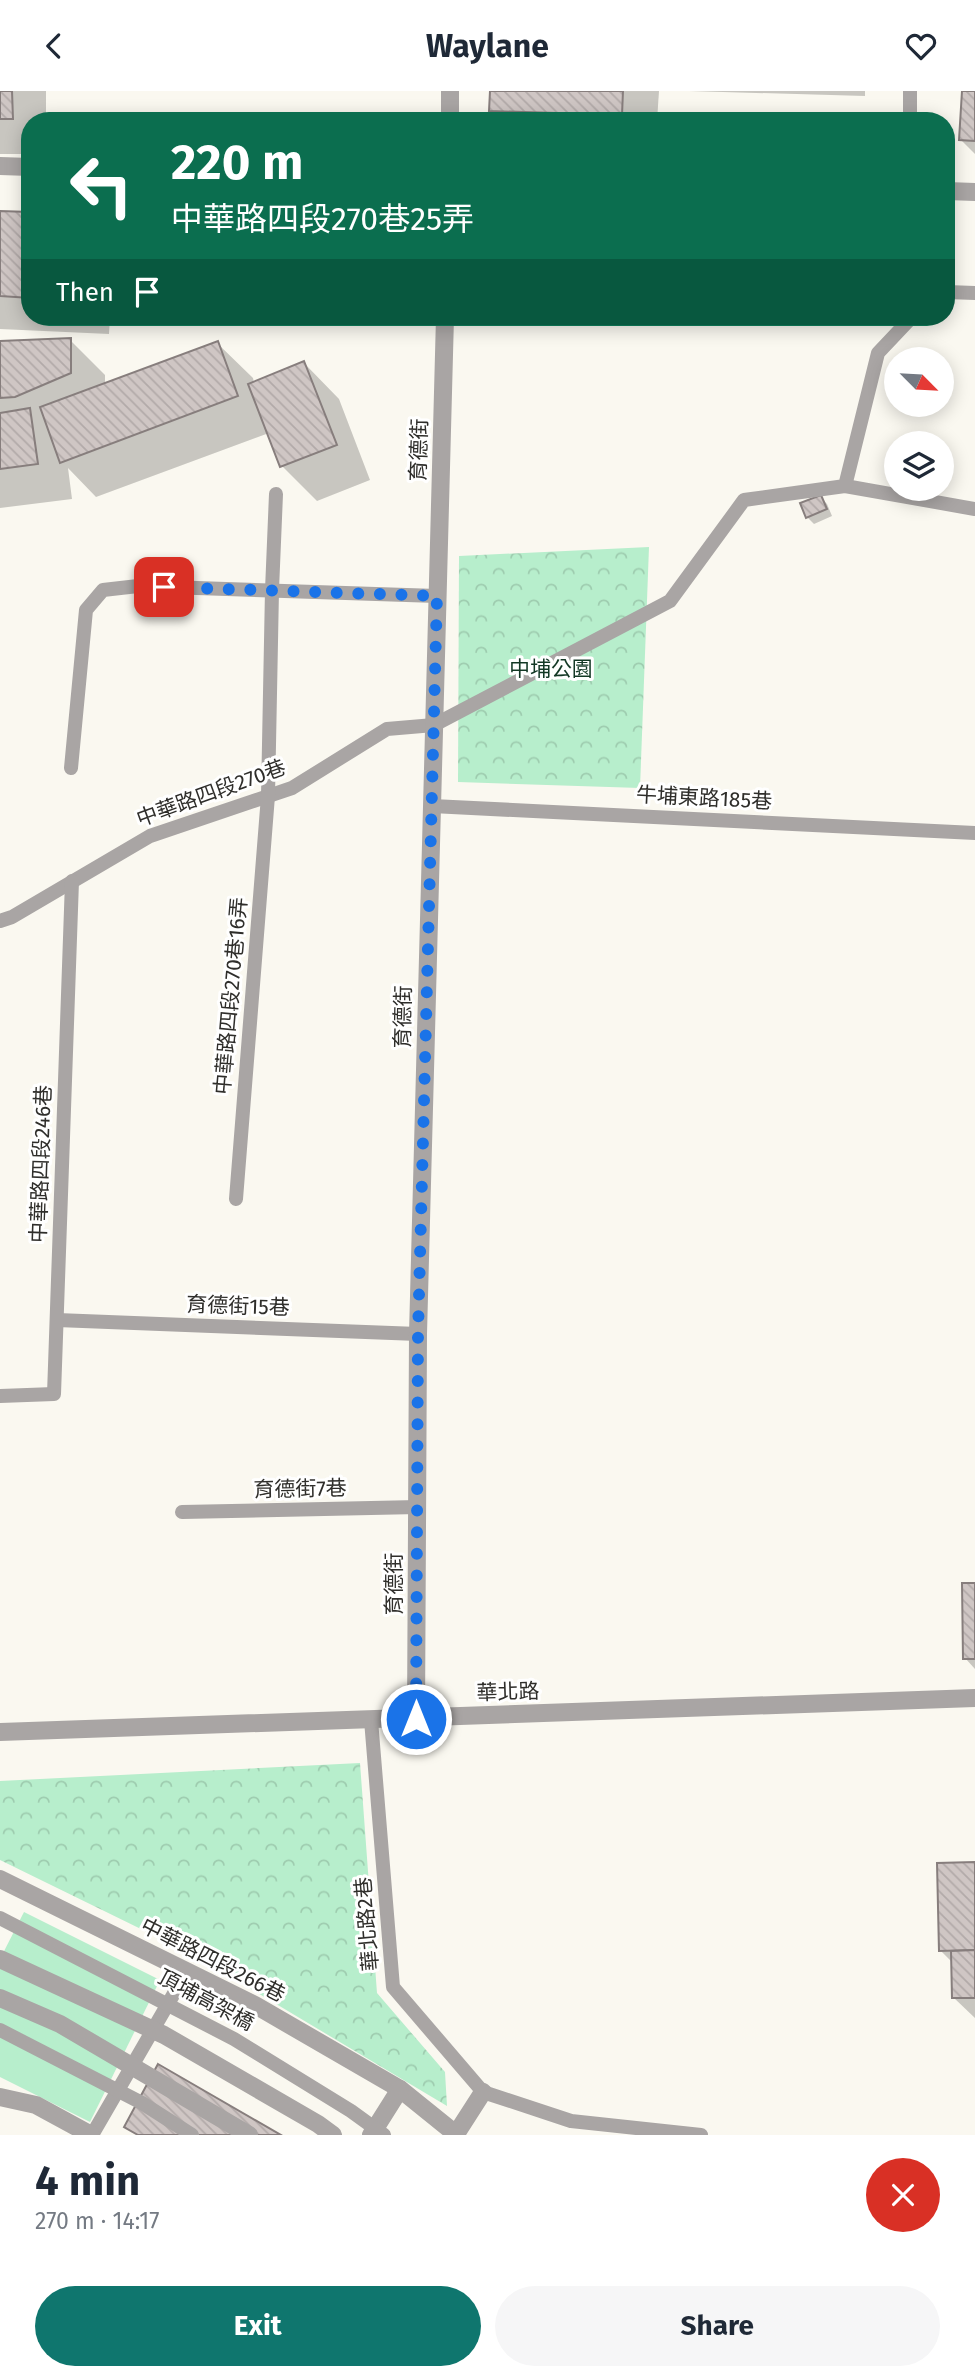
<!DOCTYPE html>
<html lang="en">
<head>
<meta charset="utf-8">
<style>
	:root { --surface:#fff; --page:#f6f6f7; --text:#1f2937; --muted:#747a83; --accent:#0f766e }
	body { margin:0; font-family:"Fira Sans","Noto Sans TC",sans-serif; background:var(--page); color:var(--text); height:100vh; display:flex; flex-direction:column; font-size:26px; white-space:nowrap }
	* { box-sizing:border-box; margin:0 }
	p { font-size:23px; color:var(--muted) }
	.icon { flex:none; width:38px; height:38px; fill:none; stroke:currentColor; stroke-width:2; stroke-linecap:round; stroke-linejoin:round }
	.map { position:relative; height:2044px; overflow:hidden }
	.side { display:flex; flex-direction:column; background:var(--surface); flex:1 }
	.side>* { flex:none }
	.top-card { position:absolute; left:21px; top:21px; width:934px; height:214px; border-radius:28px; box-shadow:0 4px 18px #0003; background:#0b6e4f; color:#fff; overflow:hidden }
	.needle { width:46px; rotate:114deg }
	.buttons { position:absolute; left:884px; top:256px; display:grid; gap:14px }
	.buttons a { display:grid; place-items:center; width:70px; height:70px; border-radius:50%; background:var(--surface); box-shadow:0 4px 18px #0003; font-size:35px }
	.pin { position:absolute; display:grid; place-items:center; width:60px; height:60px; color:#fff; margin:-30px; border-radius:14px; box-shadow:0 4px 10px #0006 }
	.me { position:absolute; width:77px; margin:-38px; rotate:0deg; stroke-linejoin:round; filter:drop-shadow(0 0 5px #0008) }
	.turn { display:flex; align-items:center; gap:24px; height:147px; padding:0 35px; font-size:32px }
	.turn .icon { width:91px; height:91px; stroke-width:2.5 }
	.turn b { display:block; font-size:49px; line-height:60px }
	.then { display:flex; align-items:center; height:66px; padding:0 35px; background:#0003; gap:14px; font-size:26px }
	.round { display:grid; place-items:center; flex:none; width:74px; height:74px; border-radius:37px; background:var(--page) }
	.overview { display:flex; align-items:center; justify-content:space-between; height:119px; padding:0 35px }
	h1 { font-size:42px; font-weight:700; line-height:52px }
	.action { display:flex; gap:14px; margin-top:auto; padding:14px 35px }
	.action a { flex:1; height:80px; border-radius:42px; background:var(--accent); color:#fff; font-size:28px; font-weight:700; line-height:80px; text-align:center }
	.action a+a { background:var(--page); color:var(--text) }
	header { display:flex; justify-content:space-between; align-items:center; height:91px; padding:0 35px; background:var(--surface); font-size:32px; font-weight:700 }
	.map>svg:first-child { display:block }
	.park { fill:url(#park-crowns) }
	.garden { fill:#b7eecc }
	.shadow { fill:#0003 }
	.building { fill:url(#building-back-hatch); stroke:#877e7d; stroke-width:2 }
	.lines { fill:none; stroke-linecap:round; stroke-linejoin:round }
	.service { stroke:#a9a5a4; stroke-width:14 }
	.minor { stroke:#a9a5a4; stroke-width:18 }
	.tertiary { stroke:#a9a5a4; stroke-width:18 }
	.service-bridge { stroke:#a9a5a4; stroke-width:14 }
	.tertiary-bridge { stroke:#a9a5a4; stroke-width:18 }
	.route { stroke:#1a73e8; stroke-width:12; stroke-dasharray:0 21.6 }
	.labels { text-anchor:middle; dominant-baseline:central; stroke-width:6; stroke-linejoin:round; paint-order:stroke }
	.street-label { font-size:21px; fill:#2f2e2b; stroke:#fff }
	.park-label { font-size:21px; fill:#133825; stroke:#fff }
</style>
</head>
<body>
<header><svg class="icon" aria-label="back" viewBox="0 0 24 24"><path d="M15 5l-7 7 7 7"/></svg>Waylane<svg class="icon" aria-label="heart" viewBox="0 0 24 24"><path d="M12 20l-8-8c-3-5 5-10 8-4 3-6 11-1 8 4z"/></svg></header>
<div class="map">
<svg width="975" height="2044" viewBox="0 0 975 2044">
	<defs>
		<pattern id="park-crowns" width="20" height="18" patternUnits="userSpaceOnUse" patternTransform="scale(1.75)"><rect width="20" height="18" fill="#b7eecc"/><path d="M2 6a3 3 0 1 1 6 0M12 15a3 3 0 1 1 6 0" fill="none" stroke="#9eccaf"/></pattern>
		<pattern id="building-back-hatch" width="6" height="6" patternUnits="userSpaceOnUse" patternTransform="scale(1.75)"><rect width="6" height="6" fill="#cfc6c4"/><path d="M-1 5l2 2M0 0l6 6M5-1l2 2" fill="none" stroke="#b2aaa9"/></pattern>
	</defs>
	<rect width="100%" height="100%" fill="#faf8f0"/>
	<!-- park -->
	<g class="park">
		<polygon points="649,456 640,697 458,691 459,465"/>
		<polygon points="360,1672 377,1902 445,1981 447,2015 194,1864 0,1769 0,1690"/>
	</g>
	<!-- garden -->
	<polygon class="garden" points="24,1821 160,1889 90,2031 0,1986 0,1868"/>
	<!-- shadow -->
	<g class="shadow">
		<polygon points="0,0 46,0 46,30 30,30 30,63 0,63"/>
		<polygon points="492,0 659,0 657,30 501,30 491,19"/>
		<polygon points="689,0 865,0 865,5"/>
		<polygon points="964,0 975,0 975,63 961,49"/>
		<polygon points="0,122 30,123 30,226 110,226 109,243 0,238"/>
		<polygon points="70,249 105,284 105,294 217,252 253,287 254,292 304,272 339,308 370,389 317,410 282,375 269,342 96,406 68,377 72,408 0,417 0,252"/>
		<polygon points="820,406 827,413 832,425 814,433 807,426"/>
		<polygon points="975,1494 975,1578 965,1567"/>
		<polygon points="975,1772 975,1927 954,1907 953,1872 941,1860"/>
	</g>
	<!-- building -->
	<g class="building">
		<polygon points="0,0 12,0 13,28 0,28"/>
		<polygon points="490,0 623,0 622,24 489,20"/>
		<polygon points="962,0 975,0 975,50 959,49"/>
		<polygon points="0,120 30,121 30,207 0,205"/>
		<polygon points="71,247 71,282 15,306 0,307 0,250"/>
		<polygon points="218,250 238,305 60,372 40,316"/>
		<polygon points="304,270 337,354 280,376 248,293"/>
		<polygon points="30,317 38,373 0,378 0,322"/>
		<polygon points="821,404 827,418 806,427 800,412"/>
		<polygon points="962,1492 975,1492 975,1568 963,1568"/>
		<polygon points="975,1771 975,1859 939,1860 937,1772"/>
		<polygon points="975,1859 975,1907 952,1907 951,1860"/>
		<polygon points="158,1973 281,2044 138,2044 124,2036"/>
	</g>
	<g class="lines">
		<!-- service -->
		<g class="service">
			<polyline points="910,30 910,0"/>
			<polyline points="947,201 975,202"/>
			<polyline points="845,395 975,418"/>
			<polyline points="71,677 86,519 103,499 138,495 437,505"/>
			<polyline points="432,715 975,742"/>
			<polyline points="0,830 12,826 150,745 292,697 387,638 434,634 670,510 744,409 845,395 878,262 912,226"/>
			<polyline points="236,1108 268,705 272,499 276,403"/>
			<polyline points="57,1229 418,1243"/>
			<polyline points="0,1305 54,1303 72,790"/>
			<polyline points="182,1421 418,1416"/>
			<polyline points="371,1629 393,1896 483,2001 571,2030 701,2044"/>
			<polyline points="92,2044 187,1880"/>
		</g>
		<!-- minor -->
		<g class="minor">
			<polyline points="450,30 450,0"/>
			<polyline points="0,75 30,76"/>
			<polyline points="947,100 975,101"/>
			<polyline points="416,1627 418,1243 445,226"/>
			<polyline points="0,1788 255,1914 400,1998 457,2044"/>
			<polyline points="0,2006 36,2014 91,2044"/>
			<polyline points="456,2043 483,2001"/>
			<polyline points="371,2044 400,1998"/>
		</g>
		<!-- tertiary -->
		<polyline class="tertiary" points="0,1641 975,1607"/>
		<!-- service-bridge -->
		<g class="service-bridge">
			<polyline points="0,1827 234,1948 351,2020 384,2044"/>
			<polyline points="0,1939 142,2012 192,2044"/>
		</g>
		<!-- tertiary-bridge -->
		<g class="tertiary-bridge">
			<polyline points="0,1868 164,1944 318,2033 333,2044"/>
			<polyline points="0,1907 60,1933 249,2044"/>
		</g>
	</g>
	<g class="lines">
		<!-- route -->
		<polyline class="route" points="164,496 437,505 418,1243 416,1628"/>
	</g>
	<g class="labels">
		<!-- street labels -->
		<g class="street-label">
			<text transform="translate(419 359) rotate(-88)">育德街</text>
			<text transform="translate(211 702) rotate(-20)">中華路四段270巷</text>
			<text transform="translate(704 707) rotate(3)">牛埔東路185巷</text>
			<text transform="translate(231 905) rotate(-85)">中華路四段270巷16弄</text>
			<text transform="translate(403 926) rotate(-89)">育德街</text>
			<text transform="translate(41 1073) rotate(-88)">中華路四段246巷</text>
			<text transform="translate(238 1215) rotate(2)">育德街15巷</text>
			<text transform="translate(300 1398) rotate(-1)">育德街7巷</text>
			<text transform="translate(394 1493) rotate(-90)">育德街</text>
			<text transform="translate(508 1601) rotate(-2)">華北路</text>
			<text transform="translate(367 1833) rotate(-95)">華北路2巷</text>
			<text transform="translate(213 1869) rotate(27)">中華路四段266巷</text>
			<text transform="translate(206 1909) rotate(28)">頂埔高架橋</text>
		</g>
		<!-- park labels -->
		<g class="park-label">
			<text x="551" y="578">中埔公園</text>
		</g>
	</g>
</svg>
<div class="buttons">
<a><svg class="needle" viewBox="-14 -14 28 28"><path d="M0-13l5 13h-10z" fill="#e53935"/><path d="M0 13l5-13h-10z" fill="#747a83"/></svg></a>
<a><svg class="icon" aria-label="layers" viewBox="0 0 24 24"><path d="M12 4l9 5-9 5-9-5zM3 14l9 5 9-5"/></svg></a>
</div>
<div class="pin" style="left:164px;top:496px;background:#d93025"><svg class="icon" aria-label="arrive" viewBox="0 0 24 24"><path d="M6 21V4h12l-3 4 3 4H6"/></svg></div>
<svg class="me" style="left:416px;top:1628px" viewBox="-20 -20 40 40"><circle r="17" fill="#1a73e8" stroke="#fff" stroke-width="3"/><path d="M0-11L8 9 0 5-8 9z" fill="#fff"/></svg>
<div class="top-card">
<div class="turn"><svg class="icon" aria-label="left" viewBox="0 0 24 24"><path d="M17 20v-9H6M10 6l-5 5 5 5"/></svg><div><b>220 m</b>中華路四段270巷25弄</div></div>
<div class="then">Then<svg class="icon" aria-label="arrive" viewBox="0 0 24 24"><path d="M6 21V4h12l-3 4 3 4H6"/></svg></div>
</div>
</div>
<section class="side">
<div class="overview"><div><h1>4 min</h1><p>270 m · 14:17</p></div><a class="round" style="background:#d93025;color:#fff"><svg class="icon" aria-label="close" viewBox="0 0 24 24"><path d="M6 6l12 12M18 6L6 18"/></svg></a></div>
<div class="action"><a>Exit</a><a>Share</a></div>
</section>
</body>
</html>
